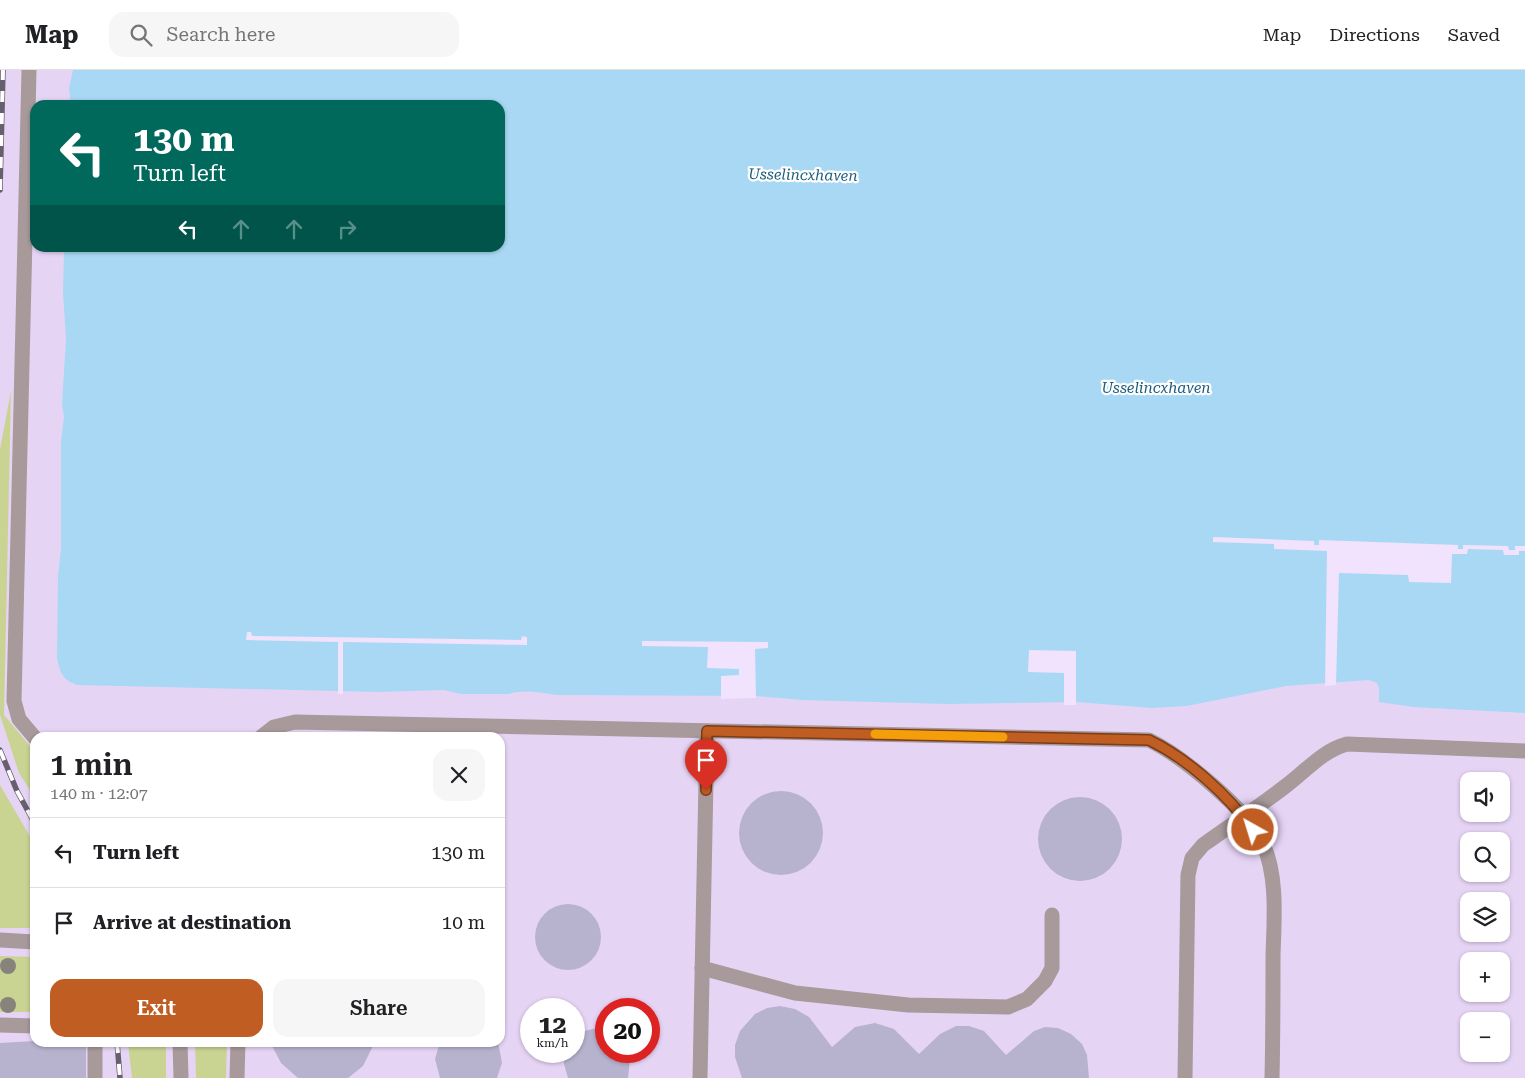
<!DOCTYPE html>
<html lang="en">
<head>
<meta charset="utf-8">
<style>
	:root { --surface:#fff; --page:#f6f6f6; --text:#202124; --muted:#757577; --line:#e0e0e0; --accent:#bf5d23 }
	body { margin:0; font-family:"Roboto Serif",serif; background:var(--page); color:var(--text); height:100vh; display:flex; flex-direction:column; font-size:19px; white-space:nowrap }
	* { box-sizing:border-box; margin:0 }
	p { font-size:16px; color:var(--muted) }
	.icon { flex:none; width:28px; height:28px; fill:none; stroke:currentColor; stroke-width:2; stroke-linecap:round; stroke-linejoin:round }
	.map { position:relative; flex:1; overflow:hidden }
	.details { position:absolute; left:30px; top:662px; width:475px; height:315px; display:flex; flex-direction:column; background:var(--surface); border-radius:15px; box-shadow:0 1px 4px #0004 }
	.details>* { flex:none }
	.guide { position:absolute; left:30px; top:30px; width:475px; height:152px; border-radius:15px; box-shadow:0 1px 4px #0004; background:#00695c; color:#fff; overflow:hidden }
	.tools { position:absolute; left:1460px; top:702px; display:grid; gap:10px }
	.tools a { display:grid; place-items:center; width:50px; height:50px; border-radius:10px; background:var(--surface); box-shadow:0 1px 4px #0004; font-size:25px }
	.speed { position:absolute; left:520px; top:928px; display:flex; gap:10px; font-size:25px; font-weight:700; text-align:center }
	.speed>* { display:grid; place-content:center; width:65px; height:65px; border-radius:50%; background:var(--surface); box-shadow:0 1px 4px #0004; line-height:1 }
	.speed small { font-size:12px; font-weight:400 }
	.speed .limit { border:8px solid #d22; background:#fff; color:#111 }
	.pin { position:absolute; display:grid; place-items:center; width:42px; height:42px; color:#fff; margin:-51px -21px; border-radius:50% 50% 50% 0; rotate:-45deg; box-shadow:0 0 5px #0007 }
	.pin .icon { rotate:45deg }
	.me { position:absolute; width:55px; margin:-28px; rotate:321deg; stroke-linejoin:round; filter:drop-shadow(0 0 4px #0008) }
	.turn { display:flex; align-items:center; gap:18px; height:105px; padding:0 20px; font-size:22px }
	.turn .icon { width:65px; height:65px; stroke-width:2.5 }
	.turn b { display:block; font-size:35px; line-height:42px }
	.lanes { display:flex; align-items:center; height:48px; padding:0 20px; background:#0003; justify-content:center; gap:25px; direction:ltr }
	.lanes .off { opacity:.35 }
	.round { display:grid; place-items:center; flex:none; width:52px; height:52px; border-radius:15px; background:var(--page) }
	.head { display:flex; align-items:center; justify-content:space-between; height:85px; padding:0 20px }
	h1 { font-size:30px; font-weight:600; line-height:38px }
	.button { display:flex; gap:10px; margin-top:auto; padding:10px 20px }
	.button a { flex:1; height:58px; border-radius:15px; background:var(--accent); color:#fff; font-size:20px; font-weight:600; line-height:58px; text-align:center }
	.button a+a { background:var(--page); color:var(--text) }
	ul { padding:0; list-style:none }
	li { display:flex; align-items:center; gap:15px; height:70px; padding:0 20px; border-top:1px solid var(--line) }
	li div { flex:1 }
	li b { display:block; font-size:19px }
	li em { font-style:normal }
	header { display:flex; align-items:center; gap:30px; box-sizing:border-box; height:70px; padding:0 25px; background:var(--surface); border-bottom:1px solid var(--line) }
	header strong { font-size:24px }
	nav { display:flex; gap:28px; margin-inline-start:auto; font-size:18px }
	.search { width:350px; height:45px; background:var(--page); display:flex; align-items:center; gap:12px; box-sizing:border-box; padding:0 18px; border-radius:15px; color:var(--muted); font-size:19px }
	.map>svg:first-child { display:block }
	.built { fill:#e6d4f5; fill-rule:evenodd }
	.green { fill:#c9d492 }
	.water { fill:#a9d8f4 }
	.pier { fill:#f1e2fd }
	.building { fill:#b7b3cf }
	.lines { fill:none; stroke-linecap:round; stroke-linejoin:round }
	.lane { stroke:#a8999b; stroke-width:15 }
	.street { stroke:#a8999b; stroke-width:15 }
	.rail-casing { stroke:#675e6e; stroke-width:5.5 }
	.rail { stroke:#fff; stroke-width:4; stroke-dasharray:11; stroke-linecap:butt }
	.tree { fill:#87837c }
	.route-casing { stroke:#7c3c17; stroke-width:12 }
	.route { stroke:#bf5d23; stroke-width:9 }
	.slow { stroke:#f59e0b; stroke-width:9 }
	.labels { text-anchor:middle; dominant-baseline:central; stroke-width:4.5; stroke-linejoin:round; paint-order:stroke }
	.water-label { font-size:15px; font-style:italic; fill:#1e5d7d; stroke:#fff }
</style>
</head>
<body>
<header>
<strong>Map</strong>
<div class="search"><svg class="icon" aria-label="search" viewBox="0 0 24 24"><circle cx="10" cy="10" r="6"/><path d="M15 15l6 6"/></svg>Search here</div>
<nav><a>Map</a><a>Directions</a><a>Saved</a></nav>
</header>
<div class="map">
<svg width="1525" height="1008" viewBox="0 0 1525 1008">
	<rect width="100%" height="100%" fill="#f1e2fd"/>
	<!-- built -->
	<path class="built" d="M0,0H1525V1008H0ZM35,35H500V178H35ZM35,668H500V972H35ZM1469,711H1501V744H1469ZM1469,771H1501V804H1469ZM1469,831H1501V864H1469ZM1469,891H1501V924H1469ZM531,939H574V981H531ZM606,939H649V981H606ZM1469,951H1501V984H1469Z"/>
	<!-- green -->
	<g class="green">
		<polygon points="11,321 4,645 35,682 35,728 19,703 0,645 0,379"/>
		<polygon points="0,715 35,775 35,858 0,858"/>
		<polygon points="0,886 35,887 35,942 0,942"/>
		<polygon points="128,973 166,973 166,1008 132,1008"/>
		<polygon points="195,973 227,973 226,1008 196,1008"/>
	</g>
	<!-- water -->
	<path class="water" d="M73,0H1525V643L1413,637L1379,632V618L1377,613L1369,610L1286,616L1187,636L1152,638L1076,632L947,634L802,630L756,626L556,625C541,623 524,619 509,624H461L444,620L378,622L78,615C63,611 60,603 57,588L58,506L61,479V371L64,347L62,334L66,269L63,223L64,178H500V35H71L69,18Z"/>
	<!-- pier -->
	<g class="pier">
		<polygon points="1213,467 1314,471 1314,475 1319,475 1319,470 1458,475 1458,479 1463,479 1463,475 1508,476 1509,480 1515,480 1515,476 1525,476 1525,481 1519,481 1519,485 1504,485 1503,480 1468,479 1467,484 1452,484 1451,513 1409,512 1408,505 1339,503 1336,615 1325,616 1327,481 1274,479 1274,474 1213,472"/>
		<polygon points="247,562 251,562 252,566 521,570 522,566 527,567 527,575 343,572 343,624 338,624 338,572 246,570"/>
		<polygon points="642,571 768,572 768,578 755,579 756,628 721,629 721,606 739,605 739,599 707,598 708,577 642,576"/>
		<polygon points="1029,580 1076,581 1076,635 1064,635 1064,603 1028,602"/>
	</g>
	<!-- building -->
	<g class="building">
		<circle cx="781" cy="763" r="42"/>
		<circle cx="1080" cy="769" r="42"/>
		<circle cx="568" cy="867" r="33"/>
		<polygon points="780,936 795,939 809,947 832,977 855,957 875,953 894,959 919,984 940,964 956,956 969,956 984,961 1006,985 1034,961 1045,957 1058,958 1071,964 1082,974 1087,985 1089,1008 742,1008 735,987 735,975 740,961 755,944 767,938"/>
		<polygon points="606,956 606,981 631,981 628,1008 568,1008 564,994 564,981 574,981 574,968 584,961"/>
		<polygon points="35,971 35,972 86,973 86,1008 0,1008 0,973"/>
		<polygon points="270,972 375,972 363,996 348,1008 298,1008 281,993"/>
		<polygon points="440,972 498,972 502,993 497,1008 440,1008 435,989"/>
	</g>
	<g class="lines">
		<!-- lane -->
		<g class="lane">
			<polyline points="29,0 14,631 19,649 35,668"/>
			<path d="M260,668L274,657L295,652L1149,670C1182,686 1248,740 1263,774C1278,806 1274,851 1273,886C1273,927 1273,967 1272,1008"/>
			<polyline points="702,898 795,923 908,935 1008,937 1027,929 1045,911 1052,898 1052,845"/>
			<polyline points="0,955 35,956"/>
			<polyline points="95,1008 95,972"/>
			<polyline points="237,1008 238,972"/>
			<polyline points="700,1008 707,661"/>
			<path d="M1185,1008L1188,805L1192,788L1203,775C1231,755 1260,736 1287,715C1307,700 1322,681 1347,674L1525,681"/>
		</g>
		<!-- street -->
		<g class="street">
			<polyline points="0,870 35,872"/>
			<polyline points="180,972 181,1008"/>
		</g>
		<defs>
			<g id="rail">
				<polyline points="0,120 3,0"/>
				<polyline points="0,680 17,721 35,754"/>
				<polyline points="117,972 120,1008"/>
			</g>
		</defs>
		<!-- rail casing -->
		<use href="#rail" class="rail-casing"/>
		<!-- rail -->
		<use href="#rail" class="rail"/>
	</g>
	<!-- trees -->
	<g class="tree">
		<circle cx="8" cy="896" r="8"/>
		<circle cx="8" cy="935" r="8"/>
	</g>
	<g class="lines">
		<defs>
			<path id="route" d="M706,720L707,661L1149,670C1188,689 1228,725 1253,760"/>
		</defs>
		<!-- route casing -->
		<use href="#route" class="route-casing"/>
		<!-- route -->
		<use href="#route" class="route"/>
		<!-- slow -->
		<polyline class="slow" points="875,664 1003,667"/>
	</g>
	<g class="labels">
		<!-- water labels -->
		<g class="water-label">
			<text transform="translate(803 105) rotate(1)">Usselincxhaven</text>
			<text x="1156" y="318">Usselincxhaven</text>
		</g>
	</g>
</svg>
<div class="tools">
<a><svg class="icon" aria-label="sound" viewBox="0 0 24 24"><path d="M4 9h4l5-4v14l-5-4H4zM17 9q2 3 0 6"/></svg></a>
<a><svg class="icon" aria-label="search" viewBox="0 0 24 24"><circle cx="10" cy="10" r="6"/><path d="M15 15l6 6"/></svg></a>
<a><svg class="icon" aria-label="layers" viewBox="0 0 24 24"><path d="M12 4l9 5-9 5-9-5zM3 14l9 5 9-5"/></svg></a>
<a>+</a>
<a>−</a>
</div>
<div class="speed"><div>12<small>km/h</small></div><div class="limit">20</div></div>
<div class="pin" style="left:706px;top:720px;background:#d93025"><svg class="icon" aria-label="arrive" viewBox="0 0 24 24"><path d="M6 21V4h12l-3 4 3 4H6"/></svg></div>
<svg class="me" style="left:1253px;top:760px" viewBox="-20 -20 40 40"><circle r="17" fill="#bf5d23" stroke="#fff" stroke-width="3"/><path d="M0-11L8 9 0 5-8 9z" fill="#fff"/></svg>
<div class="guide">
<div class="turn"><svg class="icon" aria-label="left" viewBox="0 0 24 24"><path d="M17 20v-9H6M10 6l-5 5 5 5"/></svg><div><b>130 m</b>Turn left</div></div>
<div class="lanes"><svg class="icon" aria-label="left" viewBox="0 0 24 24"><path d="M17 20v-9H6M10 6l-5 5 5 5"/></svg><svg class="icon off" aria-label="ahead" viewBox="0 0 24 24"><path d="M12 20V5M6 11l6-6 6 6"/></svg><svg class="icon off" aria-label="ahead" viewBox="0 0 24 24"><path d="M12 20V5M6 11l6-6 6 6"/></svg><svg class="icon off" aria-label="right" viewBox="0 0 24 24"><path d="M7 20v-9h11M14 6l5 5-5 5"/></svg></div>
</div>
<section class="details">
<div class="head"><div><h1>1 min</h1><p>140 m · 12:07</p></div><a class="round"><svg class="icon" aria-label="close" viewBox="0 0 24 24"><path d="M6 6l12 12M18 6L6 18"/></svg></a></div>
<ul>
<li><svg class="icon" aria-label="left" viewBox="0 0 24 24"><path d="M17 20v-9H6M10 6l-5 5 5 5"/></svg><div><b>Turn left</b></div><em>130 m</em></li>
<li><svg class="icon" aria-label="arrive" viewBox="0 0 24 24"><path d="M6 21V4h12l-3 4 3 4H6"/></svg><div><b>Arrive at destination</b></div><em>10 m</em></li>
</ul>
<div class="button"><a>Exit</a><a>Share</a></div>
</section>
</div>
</body>
</html>
